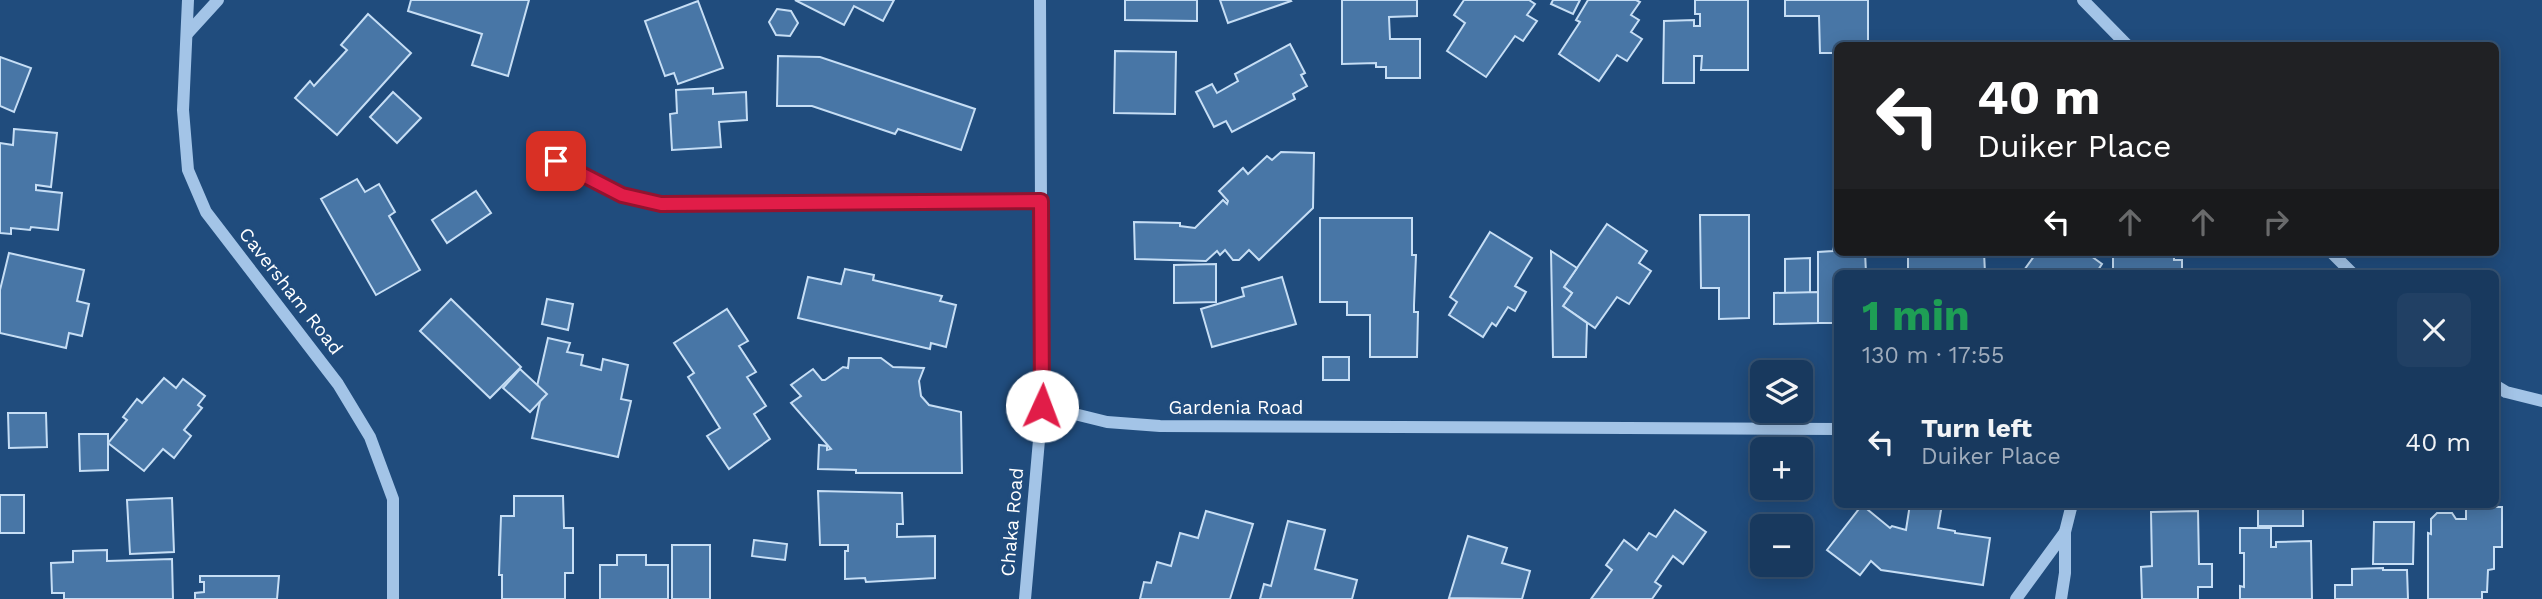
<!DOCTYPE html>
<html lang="en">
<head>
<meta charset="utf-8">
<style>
	:root { --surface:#18395e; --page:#214064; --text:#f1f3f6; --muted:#9facbc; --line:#365373 }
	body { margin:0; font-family:"Work Sans",sans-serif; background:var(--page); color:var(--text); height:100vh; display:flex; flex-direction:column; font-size:26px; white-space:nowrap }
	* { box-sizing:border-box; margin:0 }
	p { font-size:23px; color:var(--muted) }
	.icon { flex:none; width:38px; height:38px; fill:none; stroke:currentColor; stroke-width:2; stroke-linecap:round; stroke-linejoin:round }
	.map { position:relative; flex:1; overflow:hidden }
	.panel { position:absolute; left:1834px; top:270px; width:665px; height:238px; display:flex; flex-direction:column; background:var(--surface); border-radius:10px; box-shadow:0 4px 18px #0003,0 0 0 2px var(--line) }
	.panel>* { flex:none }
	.top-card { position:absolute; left:1834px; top:42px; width:665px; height:214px; border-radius:10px; box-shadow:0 4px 18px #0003,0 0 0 2px var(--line); background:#202124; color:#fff; overflow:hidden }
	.buttons { position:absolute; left:1750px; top:360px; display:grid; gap:14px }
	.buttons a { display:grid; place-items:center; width:63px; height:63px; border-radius:10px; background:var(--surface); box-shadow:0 4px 18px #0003,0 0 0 2px var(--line); font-size:35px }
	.pin { position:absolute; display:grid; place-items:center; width:60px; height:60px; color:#fff; margin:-30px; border-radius:14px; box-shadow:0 4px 10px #0006 }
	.me { position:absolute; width:77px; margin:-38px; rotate:2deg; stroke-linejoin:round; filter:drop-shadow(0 0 5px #0008) }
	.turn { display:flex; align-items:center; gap:24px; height:147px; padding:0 28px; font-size:32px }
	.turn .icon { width:91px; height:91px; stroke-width:2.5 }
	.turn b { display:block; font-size:49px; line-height:60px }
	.lanes { display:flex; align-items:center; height:66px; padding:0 28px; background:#0003; justify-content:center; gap:35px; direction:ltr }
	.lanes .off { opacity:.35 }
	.round { display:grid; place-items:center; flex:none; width:74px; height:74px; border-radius:10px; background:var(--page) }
	.overview { display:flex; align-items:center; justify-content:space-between; height:119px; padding:0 28px }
	h1 { font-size:42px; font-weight:700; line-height:52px; color:#1e9e55 }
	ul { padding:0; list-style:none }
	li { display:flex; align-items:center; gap:21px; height:105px; padding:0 28px }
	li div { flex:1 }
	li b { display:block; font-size:26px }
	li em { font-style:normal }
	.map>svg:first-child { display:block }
	.building { fill:#4876a6; stroke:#c6def5; stroke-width:2 }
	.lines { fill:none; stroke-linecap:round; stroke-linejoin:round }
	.minor { stroke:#a3c4e7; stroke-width:12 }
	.route-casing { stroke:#92132f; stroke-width:18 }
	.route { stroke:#e11d48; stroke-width:12 }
	.labels { text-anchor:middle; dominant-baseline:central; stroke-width:7; stroke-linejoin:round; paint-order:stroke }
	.street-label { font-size:19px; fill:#fff; stroke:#204c7d }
</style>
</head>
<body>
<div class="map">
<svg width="2542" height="599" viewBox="0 0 2542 599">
	<rect width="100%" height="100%" fill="#204c7d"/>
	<!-- building -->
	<g class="building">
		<polygon points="411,0 529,0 508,76 472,65 482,34 408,11"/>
		<polygon points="795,0 894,0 883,21 854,6 844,25"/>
		<polygon points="1125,0 1197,0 1197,21 1125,20"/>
		<polygon points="1220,0 1290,0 1291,1 1228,23"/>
		<polygon points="1342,0 1417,0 1417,16 1389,17 1390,39 1420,39 1420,78 1386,78 1386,67 1376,67 1376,63 1342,64"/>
		<polygon points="1464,0 1529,0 1535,4 1527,15 1537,21 1523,41 1515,36 1486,77 1447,51 1465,23 1454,15"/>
		<polygon points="1553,0 1580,0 1573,14 1551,4"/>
		<polygon points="1588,0 1636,0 1640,2 1631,15 1639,20 1631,32 1642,39 1627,61 1617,55 1599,81 1559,54 1580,22 1576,20"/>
		<polygon points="1695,0 1748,0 1748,70 1701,70 1702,56 1694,56 1694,83 1663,83 1664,21 1694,20 1694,26 1700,26 1700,14 1695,14"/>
		<polygon points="1785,0 1868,0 1868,46 1838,46 1838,53 1820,53 1819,16 1785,16"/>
		<polygon points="698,1 723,68 678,84 674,73 665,76 645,21"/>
		<polygon points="777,9 791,11 798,23 790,36 776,35 769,22"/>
		<polygon points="368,14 411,53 337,135 295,98 310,81 314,86 347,50 341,45"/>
		<polygon points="1290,44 1305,73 1301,75 1307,86 1293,94 1295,99 1232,132 1226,121 1214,127 1196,92 1212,84 1217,93 1238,81 1235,74"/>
		<polygon points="1115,51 1176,52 1175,114 1114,113"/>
		<polygon points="778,56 820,57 975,109 961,150 898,129 895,134 812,106 777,106"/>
		<polygon points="0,57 31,68 14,112 0,106"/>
		<polygon points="713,88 713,94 746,92 747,120 719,122 721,147 672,150 670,114 677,113 676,90"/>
		<polygon points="393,92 421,118 397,143 370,117"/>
		<polygon points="14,129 57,133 51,187 36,185 36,190 62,193 58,230 31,227 30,230 11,228 11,234 0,233 0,143 13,145"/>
		<polygon points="1281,152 1314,153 1313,208 1259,260 1249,250 1239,260 1233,260 1225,250 1220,255 1217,251 1206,261 1135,259 1134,222 1180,223 1180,226 1195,228 1223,200 1227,204 1228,201 1219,191 1243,168 1248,174 1267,156 1272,160"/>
		<polygon points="357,179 365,192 379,184 395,212 389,216 420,270 376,295 321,199"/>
		<polygon points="476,191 491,213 447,243 432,220"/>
		<polygon points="1700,215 1749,215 1749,318 1719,319 1719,288 1701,288"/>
		<polygon points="1320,218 1412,218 1412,255 1416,255 1414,305 1414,312 1418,312 1417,357 1370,357 1370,315 1347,315 1347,302 1320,302"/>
		<polygon points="1607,224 1647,251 1639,263 1651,271 1629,304 1617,297 1595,328 1563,306 1572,293 1564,287"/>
		<polygon points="1490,232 1532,258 1515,286 1526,292 1515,311 1508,307 1496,326 1492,323 1483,337 1449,315 1457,302 1450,297"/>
		<polygon points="1838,239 1838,252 1865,252 1866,273 1838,273 1838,323 1818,323 1818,252 1833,251 1833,240"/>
		<polygon points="1551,251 1577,268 1564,287 1572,293 1563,306 1587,323 1586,357 1553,357"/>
		<polygon points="1908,252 1984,252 1985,273 1908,273"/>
		<polygon points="2037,252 2093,252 2091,256 2102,264 2096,273 2022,273"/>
		<polygon points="2113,252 2174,252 2174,260 2182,260 2182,273 2113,273"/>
		<polygon points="9,253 84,270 77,301 89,304 82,336 69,333 66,348 0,333 0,290"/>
		<polygon points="1810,258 1810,293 1785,293 1785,259"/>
		<polygon points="1216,264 1216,302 1174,303 1174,265"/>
		<polygon points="845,269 874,275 873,280 942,296 940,301 956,305 946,347 931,343 930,349 798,318 808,277 841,284"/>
		<polygon points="1282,277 1296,324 1212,347 1201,309 1244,296 1242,288"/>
		<polygon points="1818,292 1818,323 1774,324 1774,293"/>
		<polygon points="451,299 521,367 490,398 420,331"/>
		<polygon points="547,299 573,304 568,330 542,324"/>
		<polygon points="727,309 748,341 739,346 756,372 747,377 766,406 754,414 770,439 729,469 707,436 720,428 688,377 694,373 674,343"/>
		<polygon points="548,338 570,343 567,352 583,355 581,365 601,370 603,359 628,365 621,399 631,401 618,457 532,438 541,397 535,395"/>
		<rect x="1323" y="357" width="26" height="23"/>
		<polygon points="849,358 881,358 893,367 924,368 919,381 921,396 929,405 961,412 962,473 856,473 856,470 818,469 819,445 827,446 827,450 831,449 791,403 801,396 791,385 813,369 822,380 825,380 843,367 848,368"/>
		<polygon points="520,369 547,394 530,412 503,388"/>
		<polygon points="164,378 176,388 183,379 205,396 198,405 202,408 184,430 191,436 174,458 163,449 144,471 108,443 127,420 123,417 137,399 142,403"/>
		<polygon points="8,413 46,413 47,447 9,448"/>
		<polygon points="79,434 108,434 108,470 80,471"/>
		<polygon points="818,491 902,493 903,524 897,524 897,537 935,536 935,578 866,582 865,578 845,579 845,551 848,551 848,545 820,545"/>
		<rect x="0" y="495" width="24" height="38"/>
		<polygon points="514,496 563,496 564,528 573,528 573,573 565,573 565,599 502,599 502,575 499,575 501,516 514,516"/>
		<polygon points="172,498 174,552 130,554 127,500"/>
		<polygon points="1910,504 1942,504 1938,528 1955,531 1955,533 1990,538 1983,585 1881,570 1871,561 1860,575 1827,550 1862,505 1890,528 1892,526 1906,530"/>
		<rect x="2258" y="504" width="45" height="22"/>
		<polygon points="2466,507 2502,507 2502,547 2494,547 2494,569 2488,570 2487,592 2482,592 2482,599 2428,599 2428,533 2431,534 2431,519 2437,513 2452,513 2456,519 2466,519"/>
		<polygon points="1675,510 1706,532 1683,564 1673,556 1655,582 1661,586 1652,599 1591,599 1612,570 1606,565 1624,540 1637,550 1649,533 1656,537"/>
		<polygon points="1206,511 1253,524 1230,599 1140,599 1144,582 1151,583 1157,562 1171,566 1180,533 1198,538"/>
		<polygon points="2198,511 2199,564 2212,564 2212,587 2198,587 2198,599 2142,599 2141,567 2152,566 2151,512"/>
		<polygon points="1288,521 1325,530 1315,569 1357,580 1352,599 1260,599 1264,584 1271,586"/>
		<polygon points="2374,522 2414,522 2413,564 2373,564"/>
		<polygon points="2240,528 2271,528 2271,547 2276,547 2276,542 2311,541 2312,599 2240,599 2240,586 2244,587 2244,553 2240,553"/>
		<polygon points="1468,536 1507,548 1502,563 1530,571 1522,599 1449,598"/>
		<polygon points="754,540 787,544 785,560 752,556"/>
		<rect x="672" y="545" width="38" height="54"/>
		<polygon points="107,550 107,561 172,559 173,599 64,599 64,593 52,593 51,563 73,562 73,551"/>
		<polygon points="617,555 646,555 646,565 668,565 668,599 600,599 600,565 617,565"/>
		<polygon points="2383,568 2383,570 2407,570 2408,599 2335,599 2335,585 2352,585 2352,569"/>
		<polygon points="200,576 279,576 277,599 195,599 195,593 204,592 204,582 200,582"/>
	</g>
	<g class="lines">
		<!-- minor -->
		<g class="minor">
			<polyline points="188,0 183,110 188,170 206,212 338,384 370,437 393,499 393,599"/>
			<polyline points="1040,0 1042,406 1107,422 1160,426 1838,429"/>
			<polyline points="2083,0 2128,46"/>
			<polyline points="187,34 218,0"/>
			<polyline points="556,161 622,196 661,204 1041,201"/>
			<polyline points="2331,252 2352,273"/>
			<polyline points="2496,386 2506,392 2542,401"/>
			<polyline points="1025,599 1042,406"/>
			<polyline points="2016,599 2065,532"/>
			<polyline points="2061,599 2065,573 2065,532 2072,504"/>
		</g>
	</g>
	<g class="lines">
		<defs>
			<polyline id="route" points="556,161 622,195 661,204 1041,201 1042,406"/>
		</defs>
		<!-- route casing -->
		<use href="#route" class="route-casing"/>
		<!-- route -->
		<use href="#route" class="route"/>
	</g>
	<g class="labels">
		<!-- street labels -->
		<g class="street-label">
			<text transform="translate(291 291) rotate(52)">Caversham Road</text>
			<text x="1236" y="407">Gardenia Road</text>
			<text transform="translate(1012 522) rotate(-85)">Chaka Road</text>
		</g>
	</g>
</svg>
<div class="buttons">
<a><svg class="icon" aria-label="layers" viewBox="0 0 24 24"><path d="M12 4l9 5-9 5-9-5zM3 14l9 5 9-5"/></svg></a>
<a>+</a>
<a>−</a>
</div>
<div class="pin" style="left:556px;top:161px;background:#d93025"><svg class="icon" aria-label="arrive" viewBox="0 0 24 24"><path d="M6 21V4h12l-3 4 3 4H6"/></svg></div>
<svg class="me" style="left:1042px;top:406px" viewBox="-20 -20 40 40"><circle r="19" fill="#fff"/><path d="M0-13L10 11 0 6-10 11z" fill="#e11d48"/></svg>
<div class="top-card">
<div class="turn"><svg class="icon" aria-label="left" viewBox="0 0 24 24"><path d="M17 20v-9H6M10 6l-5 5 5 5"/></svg><div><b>40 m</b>Duiker Place</div></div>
<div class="lanes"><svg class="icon" aria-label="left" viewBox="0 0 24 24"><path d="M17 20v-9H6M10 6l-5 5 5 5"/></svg><svg class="icon off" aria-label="ahead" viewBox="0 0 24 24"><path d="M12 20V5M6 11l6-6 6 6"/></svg><svg class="icon off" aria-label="ahead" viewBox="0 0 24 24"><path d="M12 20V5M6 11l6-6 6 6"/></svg><svg class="icon off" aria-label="right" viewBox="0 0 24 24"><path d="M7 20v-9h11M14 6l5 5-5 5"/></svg></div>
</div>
<section class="panel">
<div class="overview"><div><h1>1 min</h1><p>130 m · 17:55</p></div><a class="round"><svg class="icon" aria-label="close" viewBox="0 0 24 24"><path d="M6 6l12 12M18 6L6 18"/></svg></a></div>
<ul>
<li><svg class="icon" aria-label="left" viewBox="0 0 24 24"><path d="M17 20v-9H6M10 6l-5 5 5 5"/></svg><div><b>Turn left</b><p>Duiker Place</p></div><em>40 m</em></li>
</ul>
</section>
</div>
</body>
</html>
